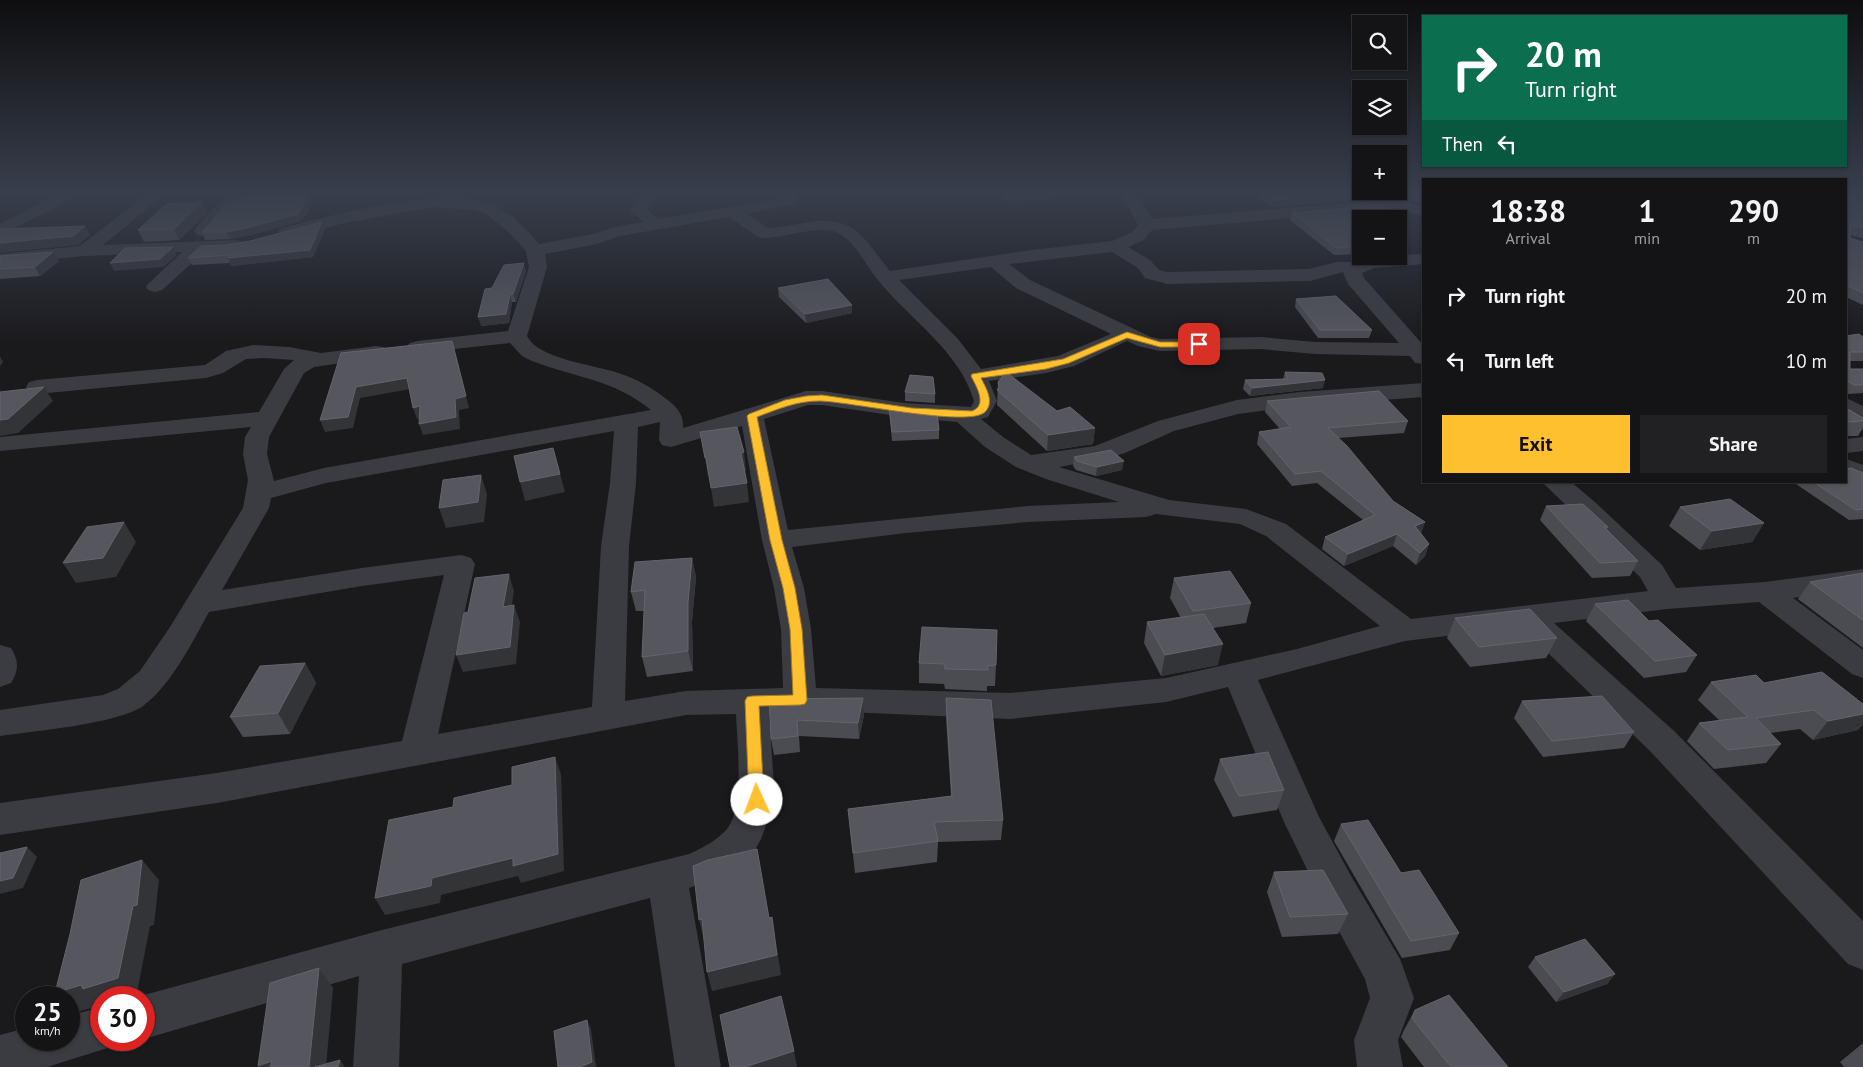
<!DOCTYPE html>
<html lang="en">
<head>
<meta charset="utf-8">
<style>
	:root { --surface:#141416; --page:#212123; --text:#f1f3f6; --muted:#9d9ea1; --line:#333335; --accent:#ffc030 }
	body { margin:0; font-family:"PT Sans",sans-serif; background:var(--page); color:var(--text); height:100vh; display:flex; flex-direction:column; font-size:19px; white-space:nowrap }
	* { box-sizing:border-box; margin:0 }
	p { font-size:16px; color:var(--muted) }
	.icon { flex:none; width:28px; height:28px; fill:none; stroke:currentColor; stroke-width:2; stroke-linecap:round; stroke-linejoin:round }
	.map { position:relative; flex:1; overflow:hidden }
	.panel { position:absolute; left:1422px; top:178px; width:425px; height:305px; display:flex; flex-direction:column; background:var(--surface); border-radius:0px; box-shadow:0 1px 4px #0004,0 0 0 1px var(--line) }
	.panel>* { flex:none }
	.banner { position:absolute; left:1422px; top:15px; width:425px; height:152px; border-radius:0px; box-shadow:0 1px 4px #0004,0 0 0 1px var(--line); background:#0b6e4f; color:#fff; overflow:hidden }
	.controls { position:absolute; left:1352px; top:15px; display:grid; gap:10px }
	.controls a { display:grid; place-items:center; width:55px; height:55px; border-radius:0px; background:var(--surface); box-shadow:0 1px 4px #0004,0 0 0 1px var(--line); font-size:25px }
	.speed { position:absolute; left:15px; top:986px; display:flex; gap:10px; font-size:25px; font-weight:700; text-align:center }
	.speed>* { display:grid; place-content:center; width:65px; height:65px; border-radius:50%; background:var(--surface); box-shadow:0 1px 4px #0004,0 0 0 1px var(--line); line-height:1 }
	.speed small { font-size:12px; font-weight:400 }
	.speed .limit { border:8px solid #d22; background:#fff; color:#111 }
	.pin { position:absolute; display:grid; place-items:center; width:42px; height:42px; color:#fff; margin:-21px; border-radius:10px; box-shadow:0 2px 8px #0006 }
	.me { position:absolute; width:55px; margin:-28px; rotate:358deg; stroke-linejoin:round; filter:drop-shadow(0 0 4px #0008) }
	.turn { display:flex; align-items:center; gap:18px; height:105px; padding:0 20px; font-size:22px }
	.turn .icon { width:65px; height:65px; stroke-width:2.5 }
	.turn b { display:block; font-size:35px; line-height:42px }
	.then { display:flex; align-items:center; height:48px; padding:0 20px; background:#0003; gap:10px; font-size:19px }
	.eta { display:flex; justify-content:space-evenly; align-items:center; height:85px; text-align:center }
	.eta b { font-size:30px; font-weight:700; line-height:35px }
	.primary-button { display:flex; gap:10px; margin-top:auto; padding:10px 20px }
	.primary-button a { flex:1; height:58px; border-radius:0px; background:var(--accent); color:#111; font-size:20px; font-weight:700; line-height:58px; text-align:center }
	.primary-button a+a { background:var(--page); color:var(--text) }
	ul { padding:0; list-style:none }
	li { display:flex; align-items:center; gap:15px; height:65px; padding:0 20px }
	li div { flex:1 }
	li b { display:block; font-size:19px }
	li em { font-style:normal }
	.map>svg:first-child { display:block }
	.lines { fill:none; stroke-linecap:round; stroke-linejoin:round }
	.minor { fill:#3b3c42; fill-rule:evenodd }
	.wall { fill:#4b4c52 }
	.shaded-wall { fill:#333438 }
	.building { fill:#56575e; stroke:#63656c }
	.route { fill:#ffc030; stroke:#a67d1f }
</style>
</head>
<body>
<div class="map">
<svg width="1863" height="1067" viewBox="0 0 1863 1067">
	<rect width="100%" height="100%" fill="#1a1a1d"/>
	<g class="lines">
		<!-- minor -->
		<g class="minor">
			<polygon points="57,194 77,194 75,197 0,236 0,224"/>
			<polygon points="147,194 165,194 103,245 235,240 241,241 244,245 241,249 204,252 162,290 155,292 148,290 146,286 182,252 85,256 0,264 0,254 80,246"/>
			<polygon points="226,194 243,194 209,235 203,236 197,235 194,231 197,227"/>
			<path d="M640,194H656V197L646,209L659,219L779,199L781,198L780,194H796L797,198L794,204L747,214L768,228C782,227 796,224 810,222C855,215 865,240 890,271L1032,250L1112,241L1132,232L1138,225L1121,194H1137L1152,219L1385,200L1382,194H1398L1402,201L1424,206V216L1396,209L1152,230L1144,240L1128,247L1150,260L1159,270L1167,272L1309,269L1337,262H1356L1380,256L1424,254V264L1374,268L1362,273L1364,278L1424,346V364L1415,363L1410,356L1315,354L1260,349L1160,351L1138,346L1127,341L1074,366L1046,373L989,381L997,401L988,417L981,419L1003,437L1031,455L1095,446L1158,421L1237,400L1300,392L1424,383V397L1300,406L1238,414L1174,431L1125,453L1108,458L1059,467L1169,500L1246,509L1286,524L1411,619L1648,591L1640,577L1541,481H1570L1596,503L1662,565L1676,588L1765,582L1863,569V587L1793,598L1863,650V678L1852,674L1759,602L1667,609L1554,623L1674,731L1863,921V970L1848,964L1650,751L1521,627L1405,641L1258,680L1319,817L1351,876L1400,959L1414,998L1398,1040L1403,1067H1357L1354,1040L1370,998L1365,979L1323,902L1284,822L1228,687L1166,702L1010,719L847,712L769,713L775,800L761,839L755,850L733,871L689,888L721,1067H675L650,898L402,964L399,1067H353L359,976L144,1039V998H138L144,995L382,930L689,854C703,848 717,840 727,829C745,807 737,742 736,714L686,715L217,803L0,835V803L217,773L402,741L444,575L362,586L209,612C192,643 171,685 143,706C117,724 34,731 0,736V710L103,695L118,689L140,671L170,627L243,508L248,480L243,454L245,437L251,427L0,451V437L259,412L284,369L294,360L264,358L246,359L223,373L206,378L37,394L29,392L26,387L29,382L37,380L205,365L226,351L253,345L289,347L321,353L376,346L384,347L387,352L384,357L314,367L304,373L269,437L267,454L274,481L324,468L651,410C615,380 574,377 532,361L522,356L510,343L417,353L410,351L406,347L410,343L417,341L508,331L529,267L526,251L512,235L485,213L475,210L432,207L345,223L287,237L281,236L278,232L281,228C333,216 448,183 496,206C513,214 527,230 539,244L593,234L616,227L643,222L630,210ZM729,217L758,237L764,238C783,238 819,225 836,232C855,240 865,265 878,280C910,320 959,350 974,401L971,407L904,403L822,391H806L683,428C684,414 676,406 665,398C652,388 637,379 621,374C598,365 539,360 527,336L547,267L545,254L597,244L620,236ZM1112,252L1138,268L1145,278L1167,284L1310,281L1343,272L1348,284L1399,343L1315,342L1260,337L1160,339L1151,337L1030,280L1009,264ZM991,267L1016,288L1111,334L1058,356L981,369L958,339L899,280ZM808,405H822L904,417L957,422L985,447L1016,467L1046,479L1119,502L1028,506L788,530L764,419ZM660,422L659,440L662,445L671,447L742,426L762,540L774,588L781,629L783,688L686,691L625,701L629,546L636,483L638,427ZM614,431L610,483L601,546L592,707L438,734L475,564L471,558L461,555L362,568L222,590L269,508L271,498L326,483ZM1156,514L1240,524L1266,536L1380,626L1297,649L1166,678L1010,693L816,688L811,629L804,588L792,547L906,533L1028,522L1146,517Z"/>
			<polygon points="1004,194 1057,194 1055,197 1049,199 1010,202 1004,200 1002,197"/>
			<polygon points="1846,398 1863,406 1863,423 1855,421 1846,415"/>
			<polygon points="1863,437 1863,451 1846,453 1846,439"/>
			<polygon points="1846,459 1863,465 1863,484 1846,477"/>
			<path d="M0,645L11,648C19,661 19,670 11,683L0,687Z"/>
			<polygon points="101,1007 101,1040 119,1040 117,1045 47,1067 0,1067 0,1035 26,1028 26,1040 69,1040 69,1016"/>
		</g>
	</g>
	<!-- wall -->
	<g class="wall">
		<polygon points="245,194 318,194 301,221 251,235 230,239 205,240 202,232 236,203"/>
		<polygon points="1253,194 1383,194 1382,198 1272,207"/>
		<polygon points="1400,194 1424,194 1424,203 1403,199"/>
		<polygon points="1846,194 1863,194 1863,195 1853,196 1863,199 1863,238 1850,235 1850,238 1863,242 1863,305 1846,297"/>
		<polygon points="207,213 179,240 144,242 138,230"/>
		<polygon points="1292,213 1398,217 1398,219 1361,219 1361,254 1334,255 1290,220"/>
		<polygon points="322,222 325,229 313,257 231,266 230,263 192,265 188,258 227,245 250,241"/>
		<polygon points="1399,239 1405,244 1402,252 1399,252"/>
		<polygon points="0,256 59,261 40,276 0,279"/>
		<polygon points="526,271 516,302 512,302 509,323 481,326 492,288"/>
		<polygon points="778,288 852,305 852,313 806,323 779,297"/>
		<polygon points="1296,299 1372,330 1369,338 1318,338 1295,307"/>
		<polygon points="1846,336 1863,337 1863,361 1850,361 1850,369 1863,369 1863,393 1848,394 1846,392"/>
		<polygon points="1285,372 1323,388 1250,396 1243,389 1245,380 1283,379"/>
		<polygon points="998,382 1057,411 1095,428 1093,444 1047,451 997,405"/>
		<polygon points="905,392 935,394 935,403 905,401"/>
		<polygon points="1267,401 1408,421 1404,433 1338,438 1393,501 1425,522 1421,533 1429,544 1425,556 1416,565 1393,546 1344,566 1322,549 1325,537 1363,520 1317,483 1292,486 1257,444 1259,432 1280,429 1265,412"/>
		<polygon points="889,408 939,430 939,439 892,441"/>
		<polygon points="1846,408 1863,418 1863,428 1858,436 1846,436"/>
		<polygon points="1074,457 1122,470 1096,476 1076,470 1073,466"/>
		<polygon points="1863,473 1863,519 1849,520 1796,484 1798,481 1846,481"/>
		<polygon points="1546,506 1608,527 1607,530 1638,561 1630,576 1592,578 1540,520"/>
		<polygon points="1680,507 1764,523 1752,542 1700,550 1669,526"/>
		<polygon points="692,558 696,577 692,622 693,671 647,677 642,657 644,611 636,611 631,592"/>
		<polygon points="1863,573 1863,648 1798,599 1810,582"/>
		<polygon points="1174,578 1251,603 1246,623 1213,628 1218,665 1161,676 1144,643 1147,622 1181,618 1170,598"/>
		<polygon points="1595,604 1649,621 1697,655 1686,672 1644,678 1586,621"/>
		<polygon points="1455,618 1557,638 1546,658 1470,667 1447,638"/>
		<polygon points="305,663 316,683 290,734 243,737 230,717"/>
		<polygon points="919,663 996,665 995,686 987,686 987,691 945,689 944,684 919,683"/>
		<polygon points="1711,682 1764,683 1863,704 1863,724 1858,730 1813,740 1800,729 1770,733 1781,744 1766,763 1714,769 1687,741 1699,723 1719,720 1698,700"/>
		<polygon points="863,698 864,715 859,739 799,736 800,752 774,755 771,739 769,699"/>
		<polygon points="946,698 1003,820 1001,840 938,842 937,862 855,873 848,809 951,796 946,718"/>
		<polygon points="1522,701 1634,732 1624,748 1543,757 1514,718"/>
		<polygon points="1220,759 1284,790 1277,810 1233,817 1214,780"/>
		<polygon points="1341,824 1401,873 1459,933 1450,950 1402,958 1334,841"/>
		<polygon points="1274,872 1348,914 1338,934 1282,937 1267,892"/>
		<polygon points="1535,957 1615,974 1607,984 1556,1002 1528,967"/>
		<polygon points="1415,1010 1508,1067 1424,1067 1401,1037 1404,1030"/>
		<polygon points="1863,1043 1863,1067 1844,1067 1840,1062"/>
	</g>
	<!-- shaded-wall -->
	<g class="shaded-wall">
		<polygon points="311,194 318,194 301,221 251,235 230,239 226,232"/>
		<polygon points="1348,194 1383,194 1382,198 1272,207 1274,200"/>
		<polygon points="202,202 207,213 179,240 174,229"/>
		<polygon points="1398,217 1398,219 1377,219"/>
		<polygon points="322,222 325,229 313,257 231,266 228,258"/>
		<polygon points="85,226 90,235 78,245 0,253 0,243"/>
		<polygon points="173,247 177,255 164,267 114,271 110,263"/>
		<polygon points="53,252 59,261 40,276 35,267"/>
		<polygon points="524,263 526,271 516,302 513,294"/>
		<polygon points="510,294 512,302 509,323 481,326 478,317"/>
		<polygon points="852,305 852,313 806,323 805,314"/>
		<polygon points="452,341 469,408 459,410 460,429 423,435 419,424"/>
		<polygon points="0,356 3,362 0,366"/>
		<polygon points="407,378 411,389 360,398 353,428 325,432 320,420 356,387"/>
		<polygon points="1325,380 1323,388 1250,396 1252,388"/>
		<polygon points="44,387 53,401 18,433 0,436 0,420"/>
		<polygon points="420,406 424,418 417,419 413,408"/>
		<polygon points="1095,428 1093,444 1047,451 1048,435"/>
		<polygon points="553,448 565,492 525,501 520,482"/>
		<polygon points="744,452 746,471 743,471 741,453"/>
		<polygon points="705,458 706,458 709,476 708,477"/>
		<polygon points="1124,461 1122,470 1096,476 1097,467"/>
		<polygon points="481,475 487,494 484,522 446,528 439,508"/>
		<polygon points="747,483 749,502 714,507 711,488"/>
		<polygon points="124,522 136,542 116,577 76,583 63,563"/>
		<polygon points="1425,522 1420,534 1415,526"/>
		<polygon points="1764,523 1752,542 1700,550 1712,531"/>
		<polygon points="1397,534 1393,546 1344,566 1348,554"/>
		<polygon points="1429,544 1425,556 1416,565 1420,553"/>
		<polygon points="692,558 696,577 692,622 693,671 688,651 688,602"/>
		<polygon points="509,574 514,591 509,624 503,607"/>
		<polygon points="514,605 520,622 516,664 463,672 456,655"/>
		<polygon points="1223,644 1218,665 1161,676 1165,655"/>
		<polygon points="305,663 316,683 290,734 278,713"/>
		<polygon points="863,698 864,715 859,739 858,723"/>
		<polygon points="1863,714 1863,724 1858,730 1813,740 1828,721"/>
		<polygon points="555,757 561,774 564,871 521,883 518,876 441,895 440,903 385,915 375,898 432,878"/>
		<polygon points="27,847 37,857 23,888 0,894 0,881"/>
		<polygon points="142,860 159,880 154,925 150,926 136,998 101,998 101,1008 99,1006 76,1012 69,1006 69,998 60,998 55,993"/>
		<polygon points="772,917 781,975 712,991 707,972"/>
		<polygon points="702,919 704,940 699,920"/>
		<polygon points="319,968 333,988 326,1067 309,1067"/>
		<polygon points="1615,974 1607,984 1556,1002 1564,992"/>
		<polygon points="587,1020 591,1029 596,1067 580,1067"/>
		<polygon points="794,1051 797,1067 745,1067"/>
		<polygon points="340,1060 345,1067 338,1067"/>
		<polygon points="272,1061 276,1067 260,1067 258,1066"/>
	</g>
	<!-- building -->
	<g class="building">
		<polygon points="245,194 311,194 298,214 247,228 226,232 202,232 227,204 236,203"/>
		<polygon points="1265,194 1348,194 1274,200"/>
		<polygon points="1846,194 1849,194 1863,199 1863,228 1850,225 1850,238 1863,242 1863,293 1846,285"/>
		<polygon points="202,202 174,229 138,230 166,204"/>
		<polygon points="1380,205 1398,217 1377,219 1361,219 1361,246 1336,248 1292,213"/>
		<polygon points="322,222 310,250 228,258 229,255 188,258 201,246 227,245 250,241"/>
		<polygon points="85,226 73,236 0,243 0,229"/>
		<polygon points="1399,239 1405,244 1399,244"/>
		<polygon points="173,247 160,259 110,263 125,248"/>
		<polygon points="53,252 35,267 0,269 0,256"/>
		<polygon points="524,263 513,294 510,294 506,314 478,317 485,289 492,288 504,265"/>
		<polygon points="828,279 852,305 805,314 778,288"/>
		<polygon points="1336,296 1372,330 1320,330 1296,299"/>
		<polygon points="1859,334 1863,337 1863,352 1850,352 1850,369 1863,369 1863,385 1854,385 1846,380 1846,336"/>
		<polygon points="452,341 466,396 455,399 456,417 419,424 420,406 413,408 407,378 356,387 348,417 320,420 341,353"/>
		<polygon points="1006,372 1057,411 1070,407 1095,428 1048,435 997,390 999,387 998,382"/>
		<polygon points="1285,372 1322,373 1325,380 1252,388 1245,380 1288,379"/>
		<polygon points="910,375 933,377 935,394 905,392"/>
		<polygon points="44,387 8,419 0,420 0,392"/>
		<polygon points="1379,391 1408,421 1328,428 1347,446 1393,501 1425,522 1415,526 1429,544 1420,553 1397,534 1348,554 1325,537 1375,515 1321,471 1295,474 1259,432 1291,427 1267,401"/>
		<polygon points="889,408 937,413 939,430 892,432"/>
		<polygon points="1846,408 1863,418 1863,421 1846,422"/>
		<polygon points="737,427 744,452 741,453 747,483 711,488 706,458 705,458 700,432"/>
		<polygon points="553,448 560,474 520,482 514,456"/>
		<polygon points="1111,450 1124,461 1097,467 1077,461 1074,457"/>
		<polygon points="1851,468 1863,473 1863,509 1856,510 1812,481 1846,481 1846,469"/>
		<polygon points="481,475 478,502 439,508 443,480"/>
		<polygon points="1730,499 1764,523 1712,531 1680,507"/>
		<polygon points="1583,504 1608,527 1604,527 1638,561 1600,563 1546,506"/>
		<polygon points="124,522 103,558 63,563 87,527"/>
		<polygon points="692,558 688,602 688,651 642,657 645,590 631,592 635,562"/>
		<polygon points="1230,571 1251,603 1193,611 1174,578"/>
		<polygon points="1863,573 1863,620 1810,582"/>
		<polygon points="509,574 503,607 514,605 510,647 456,655 464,613 468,612 475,578"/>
		<polygon points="1628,600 1649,621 1658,620 1697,655 1655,661 1595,604"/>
		<polygon points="1530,609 1557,638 1479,647 1455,618"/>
		<polygon points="1204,614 1223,644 1165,655 1147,622"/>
		<polygon points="922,627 997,630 996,665 987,666 988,670 945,669 945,664 919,663"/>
		<polygon points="305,663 278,713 230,717 260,666"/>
		<polygon points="1822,672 1863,704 1863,714 1828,721 1814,710 1756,718 1781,744 1728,750 1699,723 1748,717 1711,682 1756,675 1764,683"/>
		<polygon points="1602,696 1634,732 1552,741 1522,701"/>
		<polygon points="863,698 858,723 797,720 798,736 771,739 769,699"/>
		<polygon points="946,698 991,700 1003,820 934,822 938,841 853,853 848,809 952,796"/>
		<polygon points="1268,752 1284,790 1239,796 1220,759"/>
		<polygon points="555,757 558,854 513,866 513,858 432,878 431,886 375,898 389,820 453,807 454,798 512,785 512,767"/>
		<polygon points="1368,820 1401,873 1419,870 1459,933 1411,941 1341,824"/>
		<polygon points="27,847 13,878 0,881 0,853"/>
		<polygon points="757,849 769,918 772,917 777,955 707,972 702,919 699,920 693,866 708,860"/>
		<polygon points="142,860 137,905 133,906 118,978 83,989 81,985 55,993 70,934 81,880"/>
		<polygon points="1323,870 1348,914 1290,917 1274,872"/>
		<polygon points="1585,939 1615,974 1564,992 1535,957"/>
		<polygon points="319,968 309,1067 270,1067 272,1061 258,1066 270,983"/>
		<polygon points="1449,995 1508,1067 1451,1067 1412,1018 1415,1010"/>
		<polygon points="781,996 794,1051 745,1067 730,1067 720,1015"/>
		<polygon points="587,1020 592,1062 580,1067 558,1067 554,1031"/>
		<polygon points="340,1060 338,1067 315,1067"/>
	</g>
	<!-- sky -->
	<linearGradient id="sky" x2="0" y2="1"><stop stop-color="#0e0e10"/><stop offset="0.56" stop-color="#383e4c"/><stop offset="1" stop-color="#383e4c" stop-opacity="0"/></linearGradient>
	<rect width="1863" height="344" fill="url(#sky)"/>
	<!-- route -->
	<path class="route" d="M1127,332L1160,342H1199L1203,344L1199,347H1160L1127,338L1069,363L1046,369L981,378C986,388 995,402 985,412C969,428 847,401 819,401C797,401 778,409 757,417L782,540L795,588L802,629L807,700L805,704L800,705L759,706L764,800L762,804L757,806L751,804L749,800L745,701L747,697L752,696L793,695L790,629L783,588L770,540L747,416L749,414L785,400L806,396L822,395L912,408L972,411C988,405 976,386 971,376L972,374L1063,359Z"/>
</svg>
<div class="controls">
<a><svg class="icon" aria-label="search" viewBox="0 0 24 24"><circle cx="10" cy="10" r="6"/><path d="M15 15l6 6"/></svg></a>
<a><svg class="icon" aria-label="layers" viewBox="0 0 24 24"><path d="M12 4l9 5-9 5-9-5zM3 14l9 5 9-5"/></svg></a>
<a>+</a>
<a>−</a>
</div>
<div class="speed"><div>25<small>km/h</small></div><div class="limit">30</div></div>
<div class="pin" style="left:1199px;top:344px;background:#d93025"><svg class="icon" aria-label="arrive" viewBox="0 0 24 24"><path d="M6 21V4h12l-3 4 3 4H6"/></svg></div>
<svg class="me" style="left:757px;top:800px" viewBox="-20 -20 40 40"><circle r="19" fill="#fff"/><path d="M0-13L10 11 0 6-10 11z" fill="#ffc030"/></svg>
<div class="banner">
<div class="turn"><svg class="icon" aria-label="right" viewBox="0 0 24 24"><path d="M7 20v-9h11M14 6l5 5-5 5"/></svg><div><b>20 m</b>Turn right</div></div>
<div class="then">Then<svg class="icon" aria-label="left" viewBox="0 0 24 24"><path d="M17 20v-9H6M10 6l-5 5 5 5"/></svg></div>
</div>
<section class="panel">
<div class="eta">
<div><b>18:38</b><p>Arrival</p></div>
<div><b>1</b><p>min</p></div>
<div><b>290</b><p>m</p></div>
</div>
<ul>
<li><svg class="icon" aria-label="right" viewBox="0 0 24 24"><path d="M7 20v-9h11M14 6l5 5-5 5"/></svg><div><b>Turn right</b></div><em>20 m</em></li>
<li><svg class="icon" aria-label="left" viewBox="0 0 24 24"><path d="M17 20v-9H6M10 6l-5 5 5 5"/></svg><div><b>Turn left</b></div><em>10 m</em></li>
</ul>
<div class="primary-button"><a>Exit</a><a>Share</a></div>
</section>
</div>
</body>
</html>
